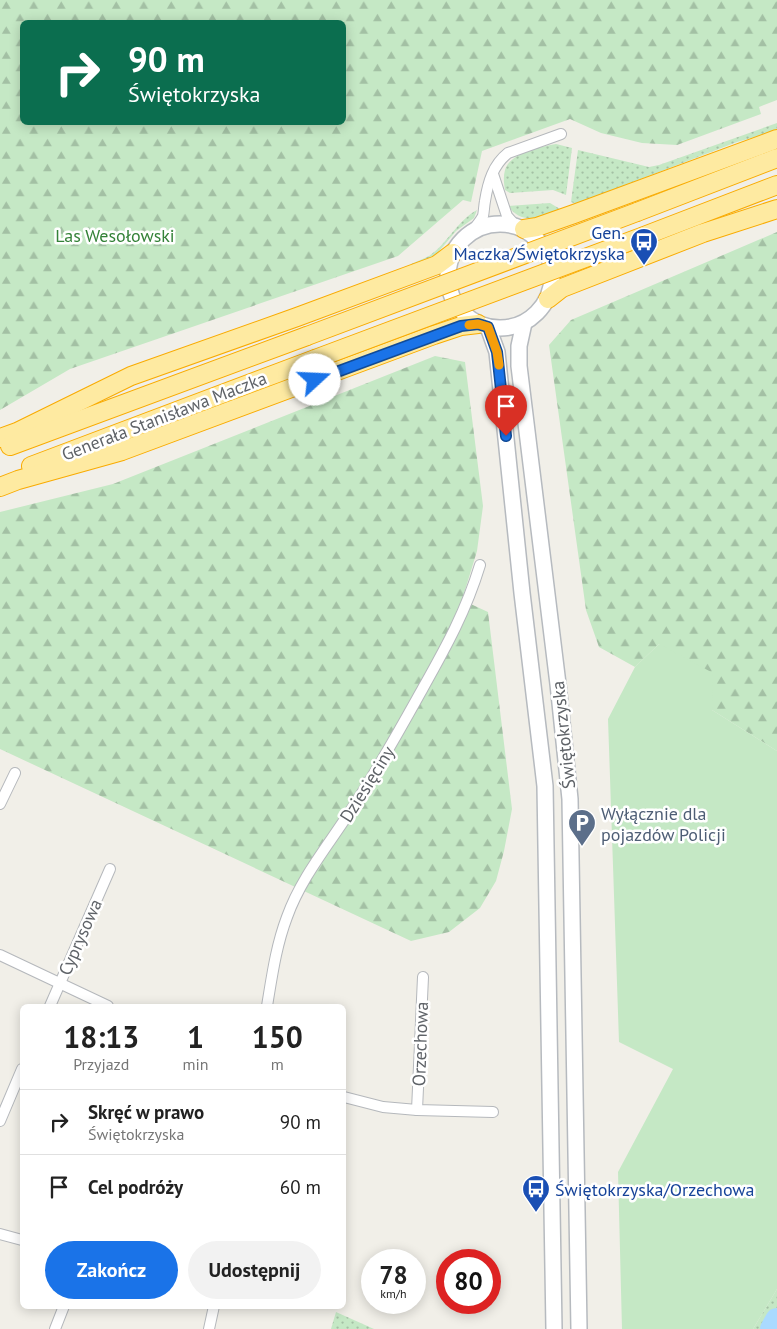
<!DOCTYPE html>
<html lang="pl">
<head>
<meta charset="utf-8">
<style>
	:root { --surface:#fff; --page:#f2f2f2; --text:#222; --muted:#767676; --line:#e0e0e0; --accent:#1a73e8 }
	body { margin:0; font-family:"PT Sans",sans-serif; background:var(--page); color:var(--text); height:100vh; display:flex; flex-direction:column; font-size:19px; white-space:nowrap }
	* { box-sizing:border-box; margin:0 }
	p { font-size:16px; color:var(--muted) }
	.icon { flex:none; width:28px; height:28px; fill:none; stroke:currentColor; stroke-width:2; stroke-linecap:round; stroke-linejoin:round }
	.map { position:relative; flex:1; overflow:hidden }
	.panel { position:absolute; left:20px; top:1004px; width:326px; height:305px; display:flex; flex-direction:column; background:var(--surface); border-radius:8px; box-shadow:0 2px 12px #0003 }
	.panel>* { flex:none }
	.hud { position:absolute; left:20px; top:20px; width:326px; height:105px; border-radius:8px; box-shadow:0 2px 12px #0003; background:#0b6e4f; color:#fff; overflow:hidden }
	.speed { position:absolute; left:361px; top:1249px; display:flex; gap:10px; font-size:25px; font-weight:700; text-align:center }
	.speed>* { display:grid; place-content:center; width:65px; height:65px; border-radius:50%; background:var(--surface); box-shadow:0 2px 12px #0003; line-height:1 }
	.speed small { font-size:12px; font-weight:400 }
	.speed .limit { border:8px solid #d22; background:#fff; color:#111 }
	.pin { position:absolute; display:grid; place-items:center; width:42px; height:42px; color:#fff; margin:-51px -21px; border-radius:50% 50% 50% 0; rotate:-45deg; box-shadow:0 0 5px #0007 }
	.pin .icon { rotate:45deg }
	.me { position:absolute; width:55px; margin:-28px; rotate:70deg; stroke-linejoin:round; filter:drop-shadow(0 0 4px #0008) }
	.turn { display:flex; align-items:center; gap:18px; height:105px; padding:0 25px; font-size:22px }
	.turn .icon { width:65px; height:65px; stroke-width:2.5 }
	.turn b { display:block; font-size:35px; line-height:42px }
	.eta { display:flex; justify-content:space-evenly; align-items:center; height:85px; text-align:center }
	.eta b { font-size:30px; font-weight:700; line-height:35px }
	.primary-button { display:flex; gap:10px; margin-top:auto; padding:10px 25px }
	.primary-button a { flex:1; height:58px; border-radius:30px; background:var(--accent); color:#fff; font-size:20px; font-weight:700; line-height:58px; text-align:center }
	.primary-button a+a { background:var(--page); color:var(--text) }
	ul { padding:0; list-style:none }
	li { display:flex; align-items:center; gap:15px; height:65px; padding:0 25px; border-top:1px solid var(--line) }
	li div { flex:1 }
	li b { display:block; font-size:19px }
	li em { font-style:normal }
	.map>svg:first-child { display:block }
	.grass { fill:url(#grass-dots) }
	.forest { fill:url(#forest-firs); fill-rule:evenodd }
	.garden { fill:#c5e8c5 }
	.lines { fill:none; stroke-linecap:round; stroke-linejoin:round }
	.river { stroke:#aadaff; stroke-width:24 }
	.minor-casing { stroke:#b5b8bc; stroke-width:12 }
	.secondary-casing { stroke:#b6babf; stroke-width:18 }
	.trunk-casing { stroke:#f9ab00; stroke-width:20 }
	.minor { stroke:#fff; stroke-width:10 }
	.secondary { stroke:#fff; stroke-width:15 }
	.trunk { stroke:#feeaa1; stroke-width:18 }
	.trunk-bridge-casing { stroke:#f9ab00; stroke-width:20; stroke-linecap:butt }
	.trunk-bridge { stroke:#feeaa1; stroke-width:18 }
	.route-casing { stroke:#114b97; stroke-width:12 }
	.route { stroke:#1a73e8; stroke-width:9 }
	.slow { stroke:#f59e0b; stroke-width:9 }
	.labels { text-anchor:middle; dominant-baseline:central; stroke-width:5; stroke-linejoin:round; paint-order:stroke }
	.transit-label { font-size:18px; fill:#164399; stroke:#fff; text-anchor:end }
	.park-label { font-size:18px; fill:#348238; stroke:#fff }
	.street-label { font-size:18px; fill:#5f6368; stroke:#fff }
	.service-label { font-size:18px; fill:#4e5e75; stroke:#fff; text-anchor:start }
</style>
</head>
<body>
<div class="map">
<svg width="777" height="1329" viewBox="0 0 777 1329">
	<defs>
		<pattern id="grass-dots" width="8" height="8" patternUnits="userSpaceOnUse" patternTransform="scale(1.25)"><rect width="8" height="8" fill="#c5e8c5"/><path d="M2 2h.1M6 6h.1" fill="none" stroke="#a3c0a4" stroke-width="1.8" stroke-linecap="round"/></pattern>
		<pattern id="forest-firs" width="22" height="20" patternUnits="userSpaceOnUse" patternTransform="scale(1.25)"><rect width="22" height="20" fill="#c5e8c5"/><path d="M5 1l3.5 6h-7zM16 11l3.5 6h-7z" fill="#a3c0a4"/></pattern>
	</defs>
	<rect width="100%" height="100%" fill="#f1efe8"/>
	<!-- grass -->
	<g class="grass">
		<polygon points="777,123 777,131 737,142 576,204 571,202 578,150 649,167 659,165"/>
		<path d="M556,144L572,148L566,195L553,190L510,193L505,190C504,184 503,177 505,170C510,153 540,147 556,144Z"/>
		<path d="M550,203L560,209C540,217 523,226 508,206Z"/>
		<path d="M477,210L474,218L456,231L435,256L412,266L411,264C417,261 424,259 429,256C447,244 458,220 477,210Z"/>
		<polygon points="777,1289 777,1329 753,1329"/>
		<polygon points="336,1312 374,1329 331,1329"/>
	</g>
	<!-- forest -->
	<g class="forest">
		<path d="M0,0H777V100L759,107L761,114L677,145L642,143L601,133L570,119L482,151L471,202L463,200L398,256L70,369L0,410ZM22,22H344V122H22Z"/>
		<polygon points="777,232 777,751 712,710 659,644 635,667 599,647 586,610 549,345 571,320"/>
		<polygon points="435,356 465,362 483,506 477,551 462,600 488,612 512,809 504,851 496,881 480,908 449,932 411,941 0,749 0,512 113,484"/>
	</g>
	<!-- garden -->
	<polygon class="garden" points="659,644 713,673 712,710 777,751 777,1289 753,1329 622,1329 618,1172 673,1069 619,1042 608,719 635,667"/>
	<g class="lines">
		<!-- river -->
		<polyline class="river" points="772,1329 777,1320"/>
		<defs>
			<g id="minor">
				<polyline points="493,174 507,216 516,226"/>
				<path d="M471,233C475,227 480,222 483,216C484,212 484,206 485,201C488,182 493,165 508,153L561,134"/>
				<polyline points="0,804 15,773"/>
				<polyline points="0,955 108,1006"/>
				<polyline points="50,1006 110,869"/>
				<path d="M267,1006C272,976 276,946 287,917C301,878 327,847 349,813C376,773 399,731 423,688C446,647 466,611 480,565"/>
				<polyline points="344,1097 383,1107 417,1110 493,1112"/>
				<polyline points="417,1110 423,977"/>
				<polyline points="0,1121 22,1069"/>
				<polyline points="0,1234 22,1240"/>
				<polyline points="55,1329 64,1306"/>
				<polyline points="209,1329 214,1306"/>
			</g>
			<g id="secondary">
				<circle cx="500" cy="276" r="52"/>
				<polyline points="524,323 519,346 519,366 558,684 570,799 579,1329"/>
				<polyline points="488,327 497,352 522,593 545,786 554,1329"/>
			</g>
			<g id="trunk">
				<polyline points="637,212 777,158"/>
				<polyline points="524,229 537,227 574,214 777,139"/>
				<polyline points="644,236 777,185"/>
				<polyline points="548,299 562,288 703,233 777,209"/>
				<polyline points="0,438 17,432 131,376 297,317 437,265 453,253"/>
				<polyline points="10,446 307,336"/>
				<polyline points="31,466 315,359"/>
				<polyline points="0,487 18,480 122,451 434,335 461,326 478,324"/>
			</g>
		</defs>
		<!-- minor casing -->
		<use href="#minor" class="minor-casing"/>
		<!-- secondary casing -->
		<use href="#secondary" class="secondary-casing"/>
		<!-- trunk casing -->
		<use href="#trunk" class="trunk-casing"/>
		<!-- minor -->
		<use href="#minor" class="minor"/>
		<!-- secondary -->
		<use href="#secondary" class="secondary"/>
		<!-- trunk -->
		<use href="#trunk" class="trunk"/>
		<defs>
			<g id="trunk-bridge">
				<polyline points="307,336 637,212"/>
				<polyline points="315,359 644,236"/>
			</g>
		</defs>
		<!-- trunk-bridge casing -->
		<use href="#trunk-bridge" class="trunk-bridge-casing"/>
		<!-- trunk-bridge -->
		<use href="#trunk-bridge" class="trunk-bridge"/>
	</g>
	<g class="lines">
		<defs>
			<polyline id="route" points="315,380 461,326 478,324 488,327 497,352 506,436"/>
		</defs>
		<!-- route casing -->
		<use href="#route" class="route-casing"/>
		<!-- route -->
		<use href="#route" class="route"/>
		<!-- slow -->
		<polyline class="slow" points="469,325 478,324 488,327 497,352 499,365"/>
	</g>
	<!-- icons -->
	<defs>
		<symbol id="bus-pin" viewBox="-11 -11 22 30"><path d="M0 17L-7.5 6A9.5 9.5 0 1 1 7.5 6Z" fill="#1a4fb4" stroke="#fff"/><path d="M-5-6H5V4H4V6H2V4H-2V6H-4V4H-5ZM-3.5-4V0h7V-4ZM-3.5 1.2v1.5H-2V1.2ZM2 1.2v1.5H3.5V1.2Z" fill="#fff"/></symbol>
		<symbol id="parking-pin" viewBox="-11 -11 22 30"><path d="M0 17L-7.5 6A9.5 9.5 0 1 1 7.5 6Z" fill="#5c6f8a" stroke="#fff"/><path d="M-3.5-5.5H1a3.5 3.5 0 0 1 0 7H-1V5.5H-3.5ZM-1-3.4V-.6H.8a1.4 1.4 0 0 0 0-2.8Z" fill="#fff"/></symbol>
	</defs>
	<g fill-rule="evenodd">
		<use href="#bus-pin" x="628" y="226" width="32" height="43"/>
		<use href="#parking-pin" x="566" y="807" width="32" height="43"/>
		<use href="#bus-pin" x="520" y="1173" width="32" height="43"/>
	</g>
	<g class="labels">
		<!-- transit labels -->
		<g class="transit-label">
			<text x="625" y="232">Gen.<tspan x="625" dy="21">Maczka/Świętokrzyska</tspan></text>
			<text x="555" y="1189" text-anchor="start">Świętokrzyska/Orzechowa</text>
		</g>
		<!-- park labels -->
		<g class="park-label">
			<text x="115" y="235">Las Wesołowski</text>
		</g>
		<!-- street labels -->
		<g class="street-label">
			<text transform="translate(164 416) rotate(-21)">Generała Stanisława Maczka</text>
			<text transform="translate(563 735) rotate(-96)">Świętokrzyska</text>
			<text transform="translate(367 784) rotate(-58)">Dziesięciny</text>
			<text transform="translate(80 937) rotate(-66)">Cyprysowa</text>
			<text transform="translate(420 1044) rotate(-88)">Orzechowa</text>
		</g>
		<!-- service labels -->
		<g class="service-label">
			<text x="601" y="813">Wyłącznie dla<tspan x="601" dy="21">pojazdów Policji</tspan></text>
		</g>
	</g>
</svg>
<div class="speed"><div>78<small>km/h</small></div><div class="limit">80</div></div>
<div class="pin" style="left:506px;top:436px;background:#d93025"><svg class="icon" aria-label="arrive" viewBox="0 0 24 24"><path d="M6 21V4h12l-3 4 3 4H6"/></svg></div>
<svg class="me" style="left:315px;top:380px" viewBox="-20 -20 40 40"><circle r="19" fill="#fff"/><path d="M0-13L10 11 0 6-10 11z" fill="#1a73e8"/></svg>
<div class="hud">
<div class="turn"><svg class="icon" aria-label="right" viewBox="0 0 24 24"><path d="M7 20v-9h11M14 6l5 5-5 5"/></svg><div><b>90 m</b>Świętokrzyska</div></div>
</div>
<section class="panel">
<div class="eta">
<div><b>18:13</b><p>Przyjazd</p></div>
<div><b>1</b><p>min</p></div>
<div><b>150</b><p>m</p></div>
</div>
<ul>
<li><svg class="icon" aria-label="right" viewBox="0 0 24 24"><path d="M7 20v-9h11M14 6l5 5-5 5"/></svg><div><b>Skręć w prawo</b><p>Świętokrzyska</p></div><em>90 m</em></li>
<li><svg class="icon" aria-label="arrive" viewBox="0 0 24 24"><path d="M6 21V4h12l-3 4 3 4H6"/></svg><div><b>Cel podróży</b></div><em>60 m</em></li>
</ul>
<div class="primary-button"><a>Zakończ</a><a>Udostępnij</a></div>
</section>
</div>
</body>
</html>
